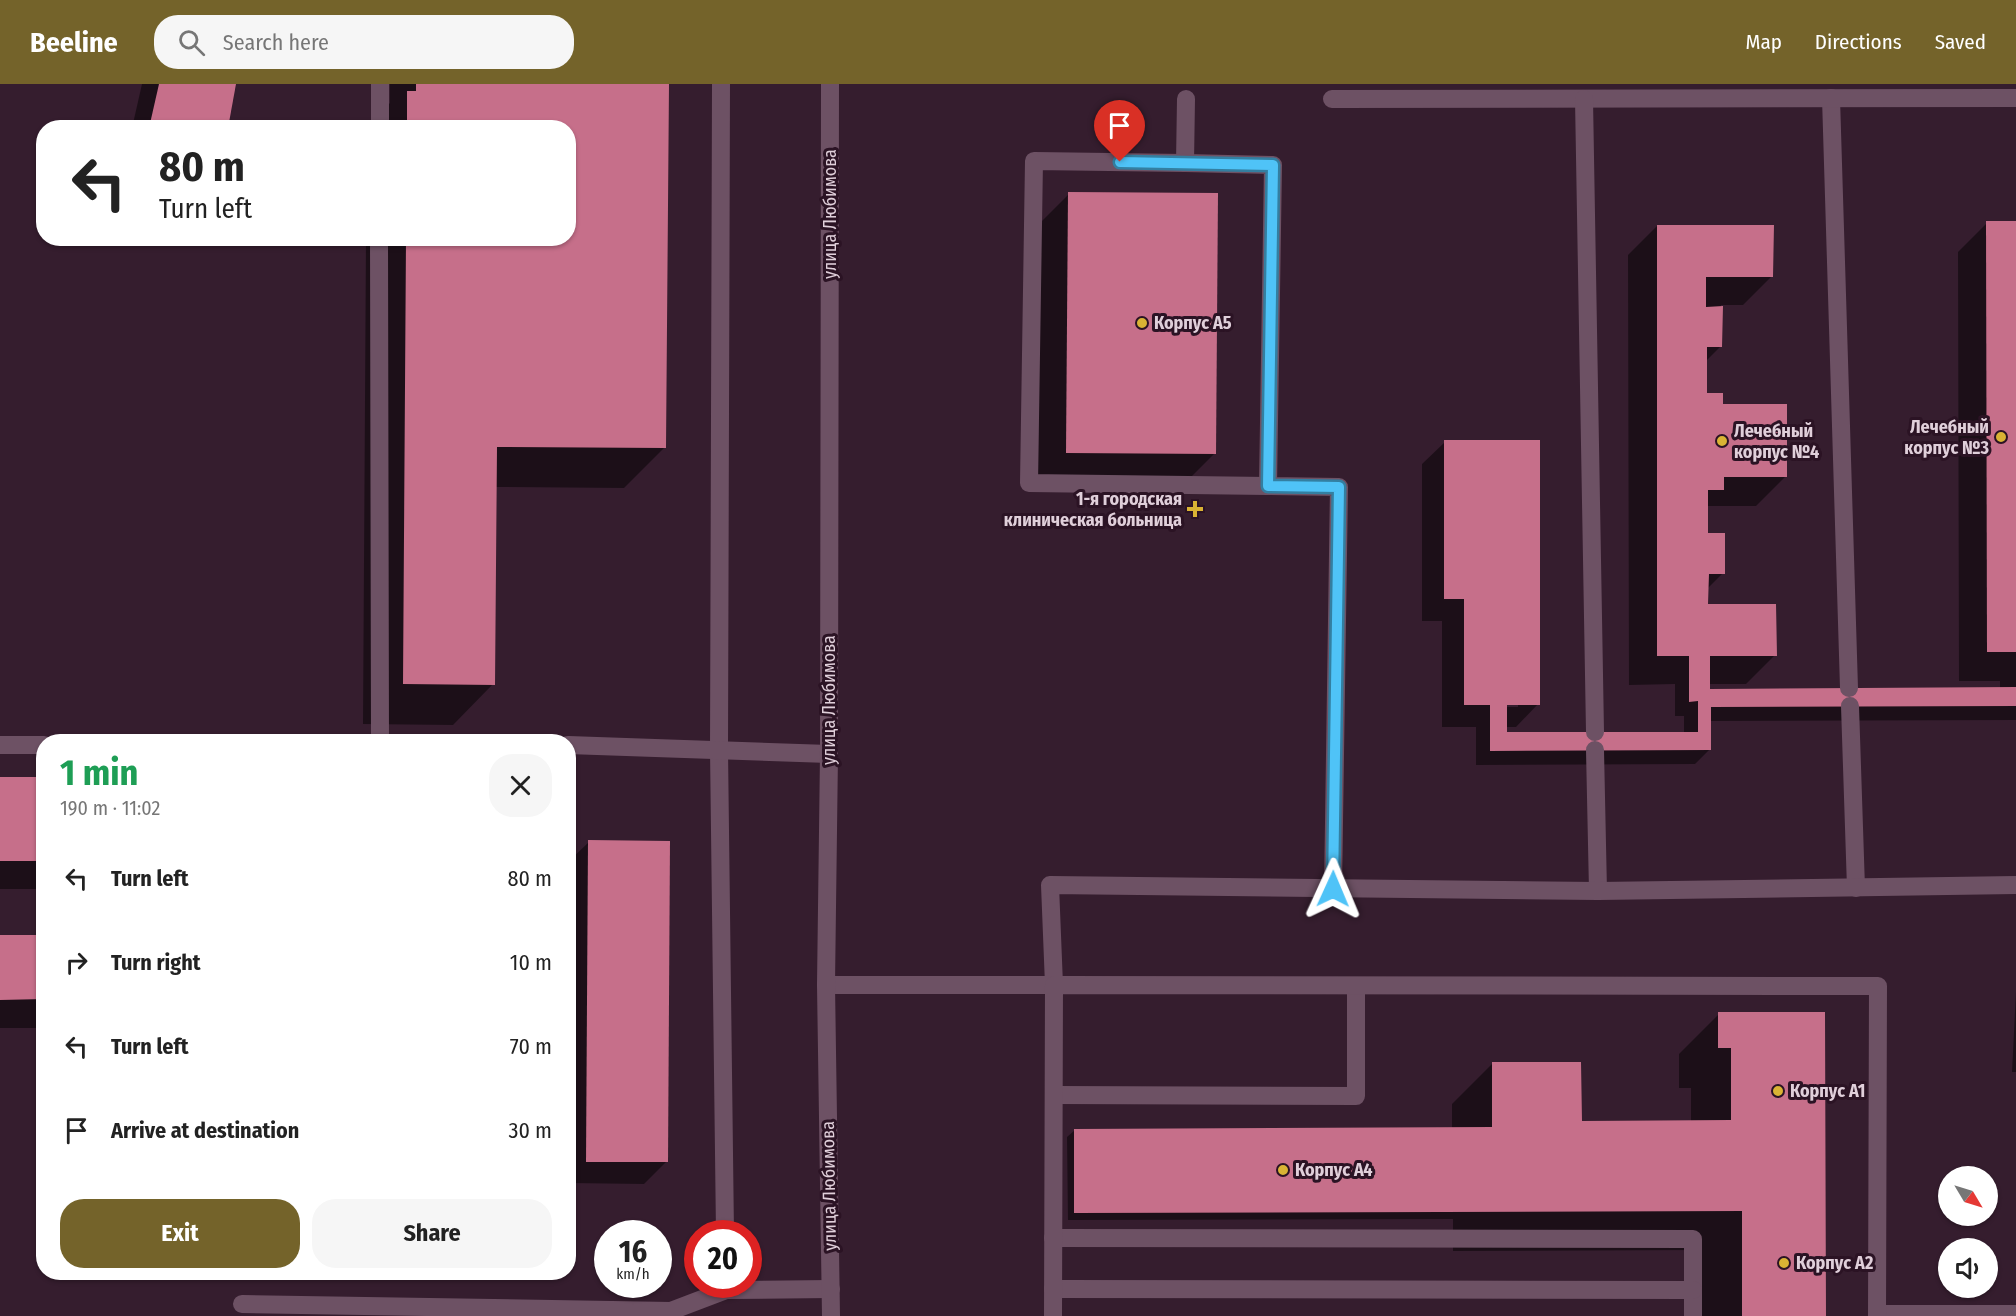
<!DOCTYPE html>
<html lang="en">
<head>
<meta charset="utf-8">
<style>
	:root { --surface:#fff; --page:#f6f6f6; --text:#222; --muted:#767676; --accent:#74632a }
	body { margin:0; font-family:"Fira Sans Condensed",sans-serif; background:var(--page); color:var(--text); height:100vh; display:flex; flex-direction:column; font-size:22px; white-space:nowrap }
	* { box-sizing:border-box; margin:0 }
	p { font-size:20px; color:var(--muted) }
	.icon { flex:none; width:33px; height:33px; fill:none; stroke:currentColor; stroke-width:2; stroke-linecap:round; stroke-linejoin:round }
	.map { position:relative; flex:1; overflow:hidden }
	.panel { position:absolute; left:36px; top:650px; width:540px; height:546px; display:flex; flex-direction:column; background:var(--surface); border-radius:24px; box-shadow:0 2px 4px #0004 }
	.panel>* { flex:none }
	.hud { position:absolute; left:36px; top:36px; width:540px; height:126px; border-radius:24px; box-shadow:0 2px 4px #0004; background:#fff; color:var(--text); overflow:hidden }
	.needle { width:39px; rotate:128deg }
	.controls { position:absolute; left:1938px; top:1082px; display:grid; gap:12px }
	.controls a { display:grid; place-items:center; width:60px; height:60px; border-radius:50%; background:var(--surface); box-shadow:0 2px 4px #0004; font-size:30px }
	.speed { position:absolute; left:594px; top:1136px; display:flex; gap:12px; font-size:30px; font-weight:700; text-align:center }
	.speed>* { display:grid; place-content:center; width:78px; height:78px; border-radius:50%; background:var(--surface); box-shadow:0 2px 4px #0004; line-height:1 }
	.speed small { font-size:15px; font-weight:400 }
	.speed .limit { border:9px solid #d22; background:#fff; color:#111 }
	.pin { position:absolute; display:grid; place-items:center; width:51px; height:51px; color:#fff; margin:-62px -26px; border-radius:50% 50% 50% 0; rotate:-45deg; box-shadow:0 0 6px #0007 }
	.pin .icon { rotate:45deg }
	.me { position:absolute; width:66px; margin:-33px; rotate:1deg; stroke-linejoin:round; filter:drop-shadow(0 0 4px #0008) }
	.turn { display:flex; align-items:center; gap:21px; height:126px; padding:0 24px; font-size:27px }
	.turn .icon { width:78px; height:78px; stroke-width:2.5 }
	.turn b { display:block; font-size:42px; line-height:51px }
	.round { display:grid; place-items:center; flex:none; width:63px; height:63px; border-radius:24px; background:var(--page) }
	.head { display:flex; align-items:center; justify-content:space-between; height:102px; padding:0 24px }
	h1 { font-size:36px; font-weight:700; line-height:45px; color:#1e9e55 }
	.button { display:flex; gap:12px; margin-top:auto; padding:12px 24px }
	.button a { flex:1; height:69px; border-radius:24px; background:var(--accent); color:#fff; font-size:24px; font-weight:700; line-height:69px; text-align:center }
	.button a+a { background:var(--page); color:var(--text) }
	ul { padding:0; list-style:none }
	li { display:flex; align-items:center; gap:18px; height:84px; padding:0 24px }
	li div { flex:1 }
	li b { display:block; font-size:22px }
	li em { font-style:normal }
	header { display:flex; align-items:center; gap:36px; box-sizing:border-box; height:84px; padding:0 30px; background:var(--accent); color:#fff }
	header strong { font-size:28px }
	nav { display:flex; gap:33px; margin-inline-start:auto; font-size:21px }
	.search { width:420px; height:54px; background:var(--page); display:flex; align-items:center; gap:15px; box-sizing:border-box; padding:0 21px; border-radius:24px; color:var(--muted); font-size:22px }
	.map>svg:first-child { display:block }
	.shadow { fill:#0007; fill-rule:evenodd }
	.building { fill:#c66f8a }
	.lines { fill:none; stroke-linecap:round; stroke-linejoin:round }
	.lane { stroke:#6d5164; stroke-width:18 }
	.street { stroke:#6d5164; stroke-width:18 }
	.route-casing { stroke:#337fa1; stroke-width:15 }
	.route { stroke:#4fc3f7; stroke-width:10 }
	.poi-dot { fill:#d9b334; stroke:#2b1324; stroke-width:2 }
	.labels { text-anchor:middle; dominant-baseline:central; stroke-width:6; stroke-linejoin:round; paint-order:stroke }
	.street-label { font-size:18px; fill:#e0cfda; stroke:#2b1324 }
	.poi-label { font-size:18px; font-weight:bold; fill:#e0cfda; stroke:#2b1324; text-anchor:start }
</style>
</head>
<body>
<header>
<strong>Beeline</strong>
<div class="search"><svg class="icon" aria-label="search" viewBox="0 0 24 24"><circle cx="10" cy="10" r="6"/><path d="M15 15l6 6"/></svg>Search here</div>
<nav><a>Map</a><a>Directions</a><a>Saved</a></nav>
</header>
<div class="map">
<svg width="2016" height="1232" viewBox="0 0 2016 1232">
	<rect width="100%" height="100%" fill="#351d2e"/>
	<!-- shadow -->
	<g class="shadow">
		<polygon points="142,0 234,0 226,44 132,44"/>
		<polygon points="390,0 667,0 665,363 624,404 495,403 493,600 453,641 363,640 366,154 568,154 568,44 373,44 377,33 390,19"/>
		<polygon points="1069,110 1215,369 1185,399 1038,398 1040,139"/>
		<path d="M2016,138V636L1710,637V665L1695,680L1476,681V643H1442V537H1422V380L1445,358L1538,620L1516,643H1506V650L1684,649V632H1675V600L1629,601L1628,171L1657,142L1772,192L1743,221H1721V262L1705,278V310L1722,322L1786,392L1756,422H1706V451L1723,489L1707,505V521L1775,571L1746,600H1708V606L2000,605V597H1959L1958,168L1987,139ZM1505,620H1518V623H1505Z"/>
		<polygon points="44,694 44,805 0,805 0,695"/>
		<polygon points="589,758 666,1078 644,1100 568,1099 568,778"/>
		<polygon points="0,852 44,853 44,944 0,944"/>
		<polygon points="2016,908 2016,988 2012,988"/>
		<polygon points="1824,929 1824,1232 1702,1232 1702,1166 1453,1167 1453,1135 1068,1136 1067,1053 1075,1046 1452,1045 1452,1020 1492,980 1580,1039 1691,1038 1691,1004 1679,1004 1679,970 1719,930"/>
	</g>
	<!-- building -->
	<g class="building">
		<polygon points="159,0 236,0 228,44 149,44"/>
		<polygon points="416,0 669,0 666,364 497,363 495,601 403,600 406,154 568,154 568,44 407,44 407,7 416,7"/>
		<polygon points="1068,108 1218,109 1216,370 1066,369"/>
		<polygon points="1986,137 2016,137 2016,568 1987,568"/>
		<polygon points="1657,141 1774,141 1773,193 1706,193 1706,223 1723,222 1722,263 1707,263 1707,309 1723,309 1723,320 1787,320 1787,393 1724,393 1724,406 1708,406 1708,449 1725,449 1725,490 1709,490 1708,520 1776,520 1777,572 1710,572 1710,605 2016,603 2016,622 1711,623 1711,666 1490,667 1490,621 1464,621 1464,515 1444,515 1444,356 1540,356 1540,621 1507,621 1507,648 1698,648 1698,617 1689,618 1689,572 1657,572"/>
		<rect x="0" y="693" width="44" height="84"/>
		<polygon points="588,756 670,757 668,1078 586,1078"/>
		<polygon points="0,851 44,851 44,915 0,916"/>
		<polygon points="1718,928 1825,928 1826,1232 1742,1232 1742,1127 1074,1129 1074,1045 1492,1043 1492,978 1581,978 1582,1037 1731,1036 1731,964 1718,964"/>
	</g>
	<g class="lines">
		<!-- lane -->
		<g class="lane">
			<polyline points="380,0 380,44"/>
			<polyline points="721,0 719,666 725,1149"/>
			<polyline points="1831,14 1849,604"/>
			<polyline points="1186,15 1185,79 1273,81 1268,402 1339,403 1333,805"/>
			<polyline points="1332,15 2016,14"/>
			<polyline points="1584,15 1595,648"/>
			<polyline points="1185,79 1034,77 1029,399 1268,402"/>
			<polyline points="379,154 380,657"/>
			<polyline points="1850,622 1856,804"/>
			<polyline points="0,661 44,661"/>
			<polyline points="568,661 829,670"/>
			<polyline points="1595,666 1598,807"/>
			<polyline points="826,901 1054,901 1050,801 1598,807 2016,801"/>
			<polyline points="1054,1011 1356,1012 1356,902"/>
			<polyline points="1053,1154 1693,1155 1693,1232"/>
			<polyline points="1053,1205 1693,1206"/>
			<polyline points="242,1220 671,1227 726,1206 831,1205"/>
			<polyline points="1877,1230 2016,1230"/>
			<polyline points="1053,1232 1054,901 1878,902 1877,1232"/>
		</g>
		<!-- street -->
		<polyline class="street" points="830,0 829,670 826,901 831,1232"/>
	</g>
	<g class="lines">
		<defs>
			<polyline id="route" points="1120,78 1273,81 1268,402 1339,403 1333,805"/>
		</defs>
		<!-- route casing -->
		<use href="#route" class="route-casing"/>
		<!-- route -->
		<use href="#route" class="route"/>
	</g>
	<!-- markers -->
	<g class="poi-dot">
		<circle cx="1142" cy="239" r="6"/>
		<circle cx="2001" cy="353" r="6"/>
		<circle cx="1722" cy="357" r="6"/>
		<path d="M1192 416h6v6h6v6h-6v6h-6v-6h-6v-6h6z"/>
		<circle cx="1778" cy="1007" r="6"/>
		<circle cx="1283" cy="1086" r="6"/>
		<circle cx="1784" cy="1179" r="6"/>
	</g>
	<g class="labels">
		<!-- street labels -->
		<g class="street-label">
			<text transform="translate(830 130) rotate(-90)">улица Любимова</text>
			<text transform="translate(829 616) rotate(-90)">улица Любимова</text>
			<text transform="translate(829 1102) rotate(-91)">улица Любимова</text>
		</g>
		<!-- poi labels -->
		<g class="poi-label">
			<text x="1154" y="239">Корпус А5</text>
			<text x="1989" y="343" text-anchor="end">Лечебный<tspan x="1989" dy="21">корпус №3</tspan></text>
			<text x="1734" y="347">Лечебный<tspan x="1734" dy="21">корпус №4</tspan></text>
			<text x="1182" y="415" text-anchor="end">1-я городская<tspan x="1182" dy="21">клиническая больница</tspan></text>
			<text x="1790" y="1007">Корпус А1</text>
			<text x="1295" y="1086">Корпус А4</text>
			<text x="1796" y="1179">Корпус А2</text>
		</g>
	</g>
</svg>
<div class="controls">
<a><svg class="needle" viewBox="-14 -14 28 28"><path d="M0-13l5 13h-10z" fill="#e53935"/><path d="M0 13l5-13h-10z" fill="#767676"/></svg></a>
<a><svg class="icon" aria-label="sound" viewBox="0 0 24 24"><path d="M4 9h4l5-4v14l-5-4H4zM17 9q2 3 0 6"/></svg></a>
</div>
<div class="speed"><div>16<small>km/h</small></div><div class="limit">20</div></div>
<div class="pin" style="left:1120px;top:78px;background:#d93025"><svg class="icon" aria-label="arrive" viewBox="0 0 24 24"><path d="M6 21V4h12l-3 4 3 4H6"/></svg></div>
<svg class="me" style="left:1333px;top:805px" viewBox="-20 -20 40 40"><path d="M0-17L14 15 0 8-14 15z" fill="#4fc3f7" stroke="#fff" stroke-width="4"/></svg>
<div class="hud">
<div class="turn"><svg class="icon" aria-label="left" viewBox="0 0 24 24"><path d="M17 20v-9H6M10 6l-5 5 5 5"/></svg><div><b>80 m</b>Turn left</div></div>
</div>
<section class="panel">
<div class="head"><div><h1>1 min</h1><p>190 m · 11:02</p></div><a class="round"><svg class="icon" aria-label="close" viewBox="0 0 24 24"><path d="M6 6l12 12M18 6L6 18"/></svg></a></div>
<ul>
<li><svg class="icon" aria-label="left" viewBox="0 0 24 24"><path d="M17 20v-9H6M10 6l-5 5 5 5"/></svg><div><b>Turn left</b></div><em>80 m</em></li>
<li><svg class="icon" aria-label="right" viewBox="0 0 24 24"><path d="M7 20v-9h11M14 6l5 5-5 5"/></svg><div><b>Turn right</b></div><em>10 m</em></li>
<li><svg class="icon" aria-label="left" viewBox="0 0 24 24"><path d="M17 20v-9H6M10 6l-5 5 5 5"/></svg><div><b>Turn left</b></div><em>70 m</em></li>
<li><svg class="icon" aria-label="arrive" viewBox="0 0 24 24"><path d="M6 21V4h12l-3 4 3 4H6"/></svg><div><b>Arrive at destination</b></div><em>30 m</em></li>
</ul>
<div class="button"><a>Exit</a><a>Share</a></div>
</section>
</div>
</body>
</html>
